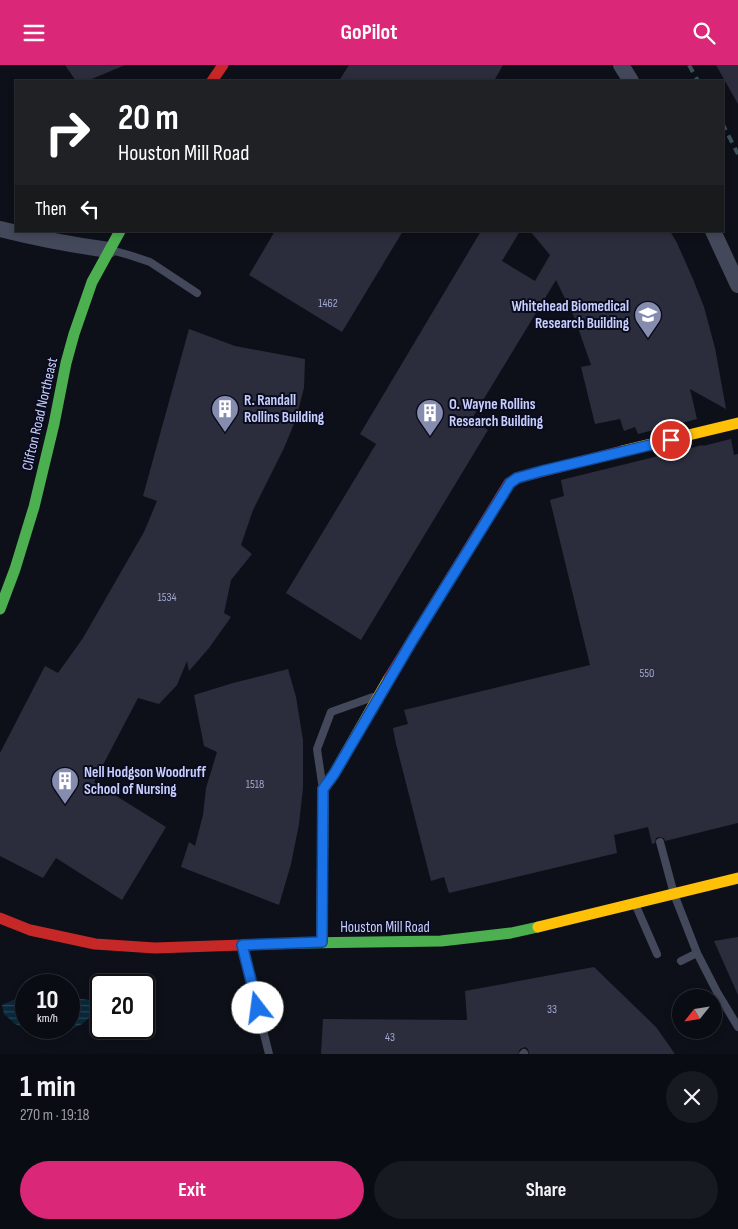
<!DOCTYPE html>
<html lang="en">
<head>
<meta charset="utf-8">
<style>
	:root { --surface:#0a0c13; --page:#181a21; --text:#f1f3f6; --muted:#999ba0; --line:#2a2c33; --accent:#db2777 }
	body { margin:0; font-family:"Sofia Sans Condensed",sans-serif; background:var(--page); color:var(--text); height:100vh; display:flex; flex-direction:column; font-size:19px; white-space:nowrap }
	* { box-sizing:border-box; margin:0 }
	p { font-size:16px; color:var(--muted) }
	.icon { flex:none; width:28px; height:28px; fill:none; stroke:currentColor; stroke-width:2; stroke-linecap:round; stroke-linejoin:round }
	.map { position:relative; height:989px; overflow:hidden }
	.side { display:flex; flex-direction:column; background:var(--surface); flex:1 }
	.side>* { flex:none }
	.banner { position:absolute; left:15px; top:15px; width:709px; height:152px; border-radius:0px; box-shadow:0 2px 8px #0003,0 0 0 1px var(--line); background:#202124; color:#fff; overflow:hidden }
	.needle { width:32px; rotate:240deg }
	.controls { position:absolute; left:672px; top:924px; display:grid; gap:10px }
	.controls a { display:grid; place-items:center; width:50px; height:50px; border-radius:50%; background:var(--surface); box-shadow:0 2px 8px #0003,0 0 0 1px var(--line); font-size:25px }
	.speed { position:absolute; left:15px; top:909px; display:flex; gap:10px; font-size:25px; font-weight:700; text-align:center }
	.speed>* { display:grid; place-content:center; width:65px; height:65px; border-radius:50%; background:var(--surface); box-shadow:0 2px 8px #0003,0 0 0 1px var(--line); line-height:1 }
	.speed small { font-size:12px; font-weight:400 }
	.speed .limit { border:2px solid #111; border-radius:8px; background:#fff; color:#111 }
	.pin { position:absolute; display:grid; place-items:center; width:42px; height:42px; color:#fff; margin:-21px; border:2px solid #fff; border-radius:50%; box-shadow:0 1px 5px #0007 }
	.me { position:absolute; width:55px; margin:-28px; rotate:345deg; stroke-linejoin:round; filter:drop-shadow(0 0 4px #0008) }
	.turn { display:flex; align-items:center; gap:18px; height:105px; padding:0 20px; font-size:22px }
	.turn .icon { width:65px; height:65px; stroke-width:2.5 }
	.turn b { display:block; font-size:35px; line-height:42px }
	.then { display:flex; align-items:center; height:48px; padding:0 20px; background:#0003; gap:10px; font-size:19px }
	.round { display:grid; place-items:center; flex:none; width:52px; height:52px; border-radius:26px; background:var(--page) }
	.headline { display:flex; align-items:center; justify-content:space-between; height:85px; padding:0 20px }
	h1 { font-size:30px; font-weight:700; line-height:38px }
	.button { display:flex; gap:10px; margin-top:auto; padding:10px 20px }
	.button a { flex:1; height:58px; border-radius:30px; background:var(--accent); color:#fff; font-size:20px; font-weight:700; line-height:58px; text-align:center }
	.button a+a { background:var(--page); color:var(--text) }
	header { display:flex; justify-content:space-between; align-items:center; height:65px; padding:0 20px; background:var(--accent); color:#fff; font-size:22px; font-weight:700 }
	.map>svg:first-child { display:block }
	.water { fill:url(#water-rules) }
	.building { fill:#2b2d3c }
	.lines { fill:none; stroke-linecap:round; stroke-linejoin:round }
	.lane { stroke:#43485a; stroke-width:8 }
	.street { stroke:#43485a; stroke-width:16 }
	.fast { stroke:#4caf50; stroke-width:11 }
	.slow { stroke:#ffc107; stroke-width:11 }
	.jam { stroke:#c62828; stroke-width:11 }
	.rail { stroke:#38535a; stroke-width:4; stroke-dasharray:8 6; stroke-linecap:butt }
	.route-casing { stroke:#114b97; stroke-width:12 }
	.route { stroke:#1a73e8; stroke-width:9 }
	.labels { text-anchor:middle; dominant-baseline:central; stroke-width:4; stroke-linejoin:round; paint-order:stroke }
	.number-label { font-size:12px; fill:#a0a6ce }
	.poi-label { font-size:15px; font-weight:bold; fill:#c7cfff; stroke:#0a0c1d; text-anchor:start }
	.street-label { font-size:15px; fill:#c7cfff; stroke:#0a0c1d }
</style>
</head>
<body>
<header><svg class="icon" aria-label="menu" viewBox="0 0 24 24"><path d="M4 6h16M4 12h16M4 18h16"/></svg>GoPilot<svg class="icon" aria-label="search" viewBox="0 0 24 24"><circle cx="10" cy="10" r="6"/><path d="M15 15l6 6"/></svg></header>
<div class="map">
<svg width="738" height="989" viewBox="0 0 738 989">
	<defs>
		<pattern id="water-rules" width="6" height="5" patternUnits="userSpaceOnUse" patternTransform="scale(1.25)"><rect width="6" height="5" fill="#09293c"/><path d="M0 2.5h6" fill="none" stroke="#2b4759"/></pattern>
	</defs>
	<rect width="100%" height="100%" fill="#0e1019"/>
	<!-- water -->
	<polygon class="water" points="74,933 89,935 96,947 82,959 64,968 43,971 15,959 4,949 2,940 13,935 26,938 26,962 69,962 69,935"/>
	<!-- building -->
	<g class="building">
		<polygon points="65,0 125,0 87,16 76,16"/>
		<polygon points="349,0 503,0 494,16 339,16"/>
		<polygon points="716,0 738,0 738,39"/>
		<polygon points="275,166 403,166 342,267 249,210"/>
		<polygon points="481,166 520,166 502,196 535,216 550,190 530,166 670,166 677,178 693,214 704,242 715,283 726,344 690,324 697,354 638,369 635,362 624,366 620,354 595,359 581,302 591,300 575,254 556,215 471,355 488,365 361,575 286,528 376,379 360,369"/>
		<polygon points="189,264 235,281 305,294 304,323 296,354 284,383 253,445 241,480 252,489 231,515 224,548 231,552 209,583 189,606 187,596 177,620 159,639 138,633 94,717 166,762 122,835 56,793 43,813 0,791 0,688 45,601 58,608 83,573 144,467 157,436 143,431"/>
		<polygon points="731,374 734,390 738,389 738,758 665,776 664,773 659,772 656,773 655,778 652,779 648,762 614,770 617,788 449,828 444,812 431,816 396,679 393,663 408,659 404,645 590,600 550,435 564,431 561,415 703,380 703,381"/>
		<polygon points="288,604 296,632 303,675 303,723 299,759 291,799 279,840 181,802 189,777 195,781 203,750 206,723 217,687 204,681 194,630 233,618"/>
		<polygon points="738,872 738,930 714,876"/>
		<polygon points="594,902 656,962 675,989 529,989 528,984 525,982 520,984 518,989 321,989 323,954 467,955 465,926"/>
	</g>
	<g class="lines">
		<!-- lane -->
		<g class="lane">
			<polyline points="111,185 129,190 150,197 197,228"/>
			<polyline points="322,718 317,684 331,647 373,632"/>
			<polyline points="660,777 674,829 697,888 717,927 738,962"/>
			<polyline points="636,841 657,889"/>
			<polyline points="242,882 269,989"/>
			<polyline points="681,896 697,888"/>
			<polyline points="523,989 524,988"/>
		</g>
		<!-- street -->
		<g class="street">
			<polyline points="621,0 631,16"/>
			<path d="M0,164C36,173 72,180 109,185"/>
			<polyline points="713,166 738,220"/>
		</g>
		<!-- fast -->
		<g class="fast">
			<polyline points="0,544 15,504 34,442 54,359 66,298 74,269 92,217 120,166"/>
			<polyline points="302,878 441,876 511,868 538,862"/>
		</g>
		<!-- slow -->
		<g class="slow">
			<polyline points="622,386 738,358"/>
			<polyline points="538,862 738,813"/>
			<polyline points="322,877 323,724 334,709 389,613"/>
		</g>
		<!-- jam -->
		<g class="jam">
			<polyline points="212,16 223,0"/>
			<polyline points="389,613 509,418 517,413 622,386"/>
			<polyline points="0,853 30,865 95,879 155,883 302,878"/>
		</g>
		<!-- rail -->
		<g class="rail">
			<polyline points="689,0 698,16"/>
			<polyline points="722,58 738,89"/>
		</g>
	</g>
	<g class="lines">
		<defs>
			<polyline id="route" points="258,943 242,880 322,877 323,724 334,709 412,576 510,418 517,413 542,406 671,375"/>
		</defs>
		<!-- route casing -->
		<use href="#route" class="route-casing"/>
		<!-- route -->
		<use href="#route" class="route"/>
	</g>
	<!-- icons -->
	<defs>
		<symbol id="university-pin" viewBox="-11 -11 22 30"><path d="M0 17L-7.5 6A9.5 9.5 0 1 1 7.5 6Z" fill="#868cae" stroke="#0a0c1d"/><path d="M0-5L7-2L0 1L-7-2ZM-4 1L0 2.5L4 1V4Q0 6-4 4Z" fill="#fff"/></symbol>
		<symbol id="building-pin" viewBox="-11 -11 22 30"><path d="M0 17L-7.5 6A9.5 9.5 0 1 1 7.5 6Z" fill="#868cae" stroke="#0a0c1d"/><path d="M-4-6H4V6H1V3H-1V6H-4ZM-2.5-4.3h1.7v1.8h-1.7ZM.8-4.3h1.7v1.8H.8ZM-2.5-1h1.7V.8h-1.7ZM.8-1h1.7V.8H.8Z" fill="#fff"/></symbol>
	</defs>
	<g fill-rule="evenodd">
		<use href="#university-pin" x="632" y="234" width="32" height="43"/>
		<use href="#building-pin" x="209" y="328" width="32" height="43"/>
		<use href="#building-pin" x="414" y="332" width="32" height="43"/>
		<use href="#building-pin" x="49" y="700" width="32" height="43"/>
	</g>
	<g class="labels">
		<!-- number labels -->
		<g class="number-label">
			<text x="328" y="238">1462</text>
			<text x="167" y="532">1534</text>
			<text x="647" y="608">550</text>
			<text x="255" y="719">1518</text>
			<text x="552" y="944">33</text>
			<text x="390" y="972">43</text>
		</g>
		<!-- poi labels -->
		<g class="poi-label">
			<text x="629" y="241" text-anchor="end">Whitehead Biomedical<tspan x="629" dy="17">Research Building</tspan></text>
			<text x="244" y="335">R. Randall<tspan x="244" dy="17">Rollins Building</tspan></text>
			<text x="449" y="339">O. Wayne Rollins<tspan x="449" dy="17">Research Building</tspan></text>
			<text x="84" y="707">Nell Hodgson Woodruff<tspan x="84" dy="17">School of Nursing</tspan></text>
		</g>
		<!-- street labels -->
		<g class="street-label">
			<text transform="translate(40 349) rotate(-77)">Clifton Road Northeast</text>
			<text x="385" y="862">Houston Mill Road</text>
		</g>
	</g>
</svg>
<div class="controls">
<a><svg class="needle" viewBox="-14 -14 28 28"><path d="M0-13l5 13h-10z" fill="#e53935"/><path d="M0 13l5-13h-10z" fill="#999ba0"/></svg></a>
</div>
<div class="speed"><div>10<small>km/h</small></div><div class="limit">20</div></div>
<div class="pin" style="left:671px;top:375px;background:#d93025"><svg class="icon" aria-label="arrive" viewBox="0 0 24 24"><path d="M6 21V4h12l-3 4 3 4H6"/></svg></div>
<svg class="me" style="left:258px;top:943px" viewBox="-20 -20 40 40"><circle r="19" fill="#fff"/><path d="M0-13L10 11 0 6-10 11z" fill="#1a73e8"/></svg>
<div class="banner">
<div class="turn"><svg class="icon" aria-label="right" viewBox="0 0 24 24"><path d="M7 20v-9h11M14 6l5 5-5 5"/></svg><div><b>20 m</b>Houston Mill Road</div></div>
<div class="then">Then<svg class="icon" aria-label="left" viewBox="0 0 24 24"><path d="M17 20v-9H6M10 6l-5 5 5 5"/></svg></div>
</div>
</div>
<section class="side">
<div class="headline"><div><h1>1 min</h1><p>270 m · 19:18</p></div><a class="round"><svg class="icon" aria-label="close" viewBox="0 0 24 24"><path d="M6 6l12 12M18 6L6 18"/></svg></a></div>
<div class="button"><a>Exit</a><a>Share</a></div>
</section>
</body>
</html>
